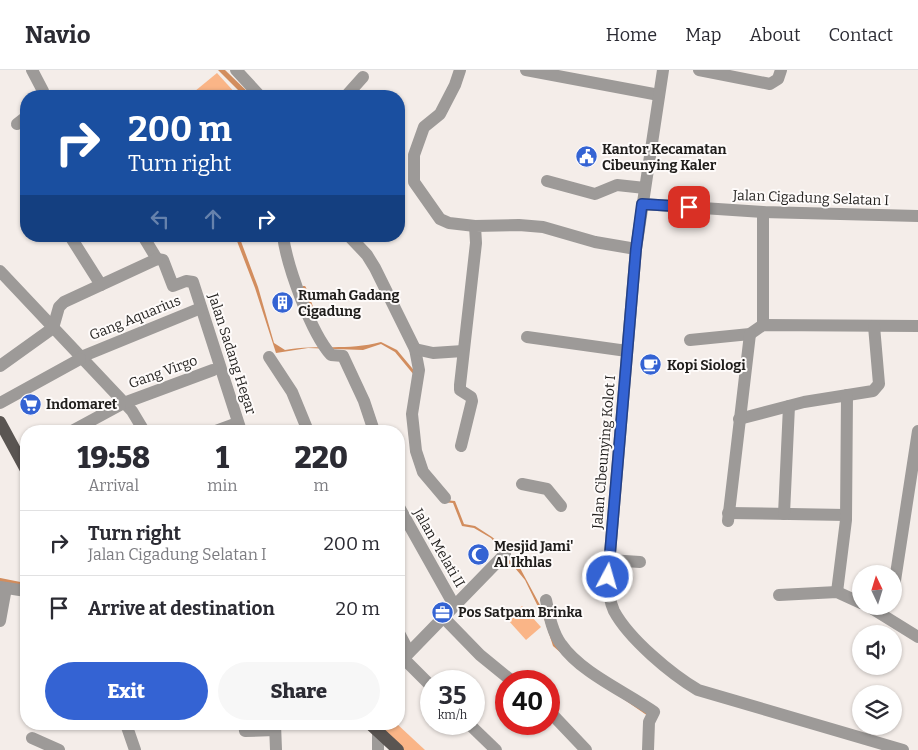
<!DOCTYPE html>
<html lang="en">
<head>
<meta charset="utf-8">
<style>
	:root { --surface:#fff; --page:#f7f7f7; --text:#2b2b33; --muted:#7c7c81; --line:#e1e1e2; --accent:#3463d3 }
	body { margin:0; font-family:Bitter,serif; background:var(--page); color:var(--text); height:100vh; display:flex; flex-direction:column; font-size:19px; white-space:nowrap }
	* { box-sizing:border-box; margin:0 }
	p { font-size:16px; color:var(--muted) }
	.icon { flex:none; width:28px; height:28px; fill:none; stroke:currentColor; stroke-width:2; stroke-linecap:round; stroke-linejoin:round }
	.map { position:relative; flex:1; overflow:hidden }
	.drawer { position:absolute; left:20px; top:355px; width:385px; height:305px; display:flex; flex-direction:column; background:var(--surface); border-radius:20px; box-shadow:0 1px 4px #0004 }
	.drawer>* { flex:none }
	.banner { position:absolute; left:20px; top:20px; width:385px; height:152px; border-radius:20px; box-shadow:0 1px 4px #0004; background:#1a4fa0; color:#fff; overflow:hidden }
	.needle { width:32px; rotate:356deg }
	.buttons { position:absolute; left:852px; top:495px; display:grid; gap:10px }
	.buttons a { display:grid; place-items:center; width:50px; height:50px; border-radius:50%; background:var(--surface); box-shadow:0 1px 4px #0004; font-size:25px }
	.speed { position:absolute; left:420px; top:600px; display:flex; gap:10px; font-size:25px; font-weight:700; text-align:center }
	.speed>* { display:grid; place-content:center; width:65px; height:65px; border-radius:50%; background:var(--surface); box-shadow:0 1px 4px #0004; line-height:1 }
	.speed small { font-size:12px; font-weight:400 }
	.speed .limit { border:8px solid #d22; background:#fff; color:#111 }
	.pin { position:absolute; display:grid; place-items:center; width:42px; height:42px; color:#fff; margin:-21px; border-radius:10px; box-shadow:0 2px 8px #0006 }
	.me { position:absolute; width:55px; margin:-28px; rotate:6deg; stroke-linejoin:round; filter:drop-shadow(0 0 4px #0008) }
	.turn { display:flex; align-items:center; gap:18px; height:105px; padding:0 25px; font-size:22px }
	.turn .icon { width:65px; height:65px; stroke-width:2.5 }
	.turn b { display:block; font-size:35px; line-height:42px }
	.lanes { display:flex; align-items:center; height:48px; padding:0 25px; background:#0003; justify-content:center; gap:25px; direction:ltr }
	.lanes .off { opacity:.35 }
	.eta { display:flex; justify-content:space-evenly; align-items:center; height:85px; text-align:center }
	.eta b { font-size:30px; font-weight:800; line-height:35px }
	.action { display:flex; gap:10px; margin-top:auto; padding:10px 25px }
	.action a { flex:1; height:58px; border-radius:30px; background:var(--accent); color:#fff; font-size:20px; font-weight:800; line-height:58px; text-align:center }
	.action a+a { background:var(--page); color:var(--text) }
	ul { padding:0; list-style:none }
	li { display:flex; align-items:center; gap:15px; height:65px; padding:0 25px; border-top:1px solid var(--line) }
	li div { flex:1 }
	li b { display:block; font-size:19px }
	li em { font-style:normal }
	header { display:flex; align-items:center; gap:30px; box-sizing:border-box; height:70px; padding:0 25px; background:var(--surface); border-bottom:1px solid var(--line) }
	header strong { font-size:24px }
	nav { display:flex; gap:28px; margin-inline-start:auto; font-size:18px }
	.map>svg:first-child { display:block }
	.green { fill:#fab587 }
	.water { fill:#d28d5e }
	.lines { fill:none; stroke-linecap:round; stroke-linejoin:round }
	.stream { stroke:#d28d5e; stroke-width:4 }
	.minor { stroke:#9d9a98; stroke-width:12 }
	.major { stroke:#5a5552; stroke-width:12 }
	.route-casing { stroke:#224089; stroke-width:12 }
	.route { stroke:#3463d3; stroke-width:9 }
	.labels { text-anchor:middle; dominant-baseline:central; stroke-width:4; stroke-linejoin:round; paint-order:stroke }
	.poi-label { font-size:14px; font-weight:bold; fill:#201e1c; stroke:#fefbfa; text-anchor:start }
	.street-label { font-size:14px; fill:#201e1c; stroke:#fefbfa }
</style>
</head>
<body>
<header>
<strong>Navio</strong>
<nav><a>Home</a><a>Map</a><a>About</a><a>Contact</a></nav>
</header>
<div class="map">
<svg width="918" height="680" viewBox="0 0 918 680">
	<rect width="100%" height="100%" fill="#f4ede9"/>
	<!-- green -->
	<g class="green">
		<polygon points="217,3 237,25 189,26"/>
		<polygon points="522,536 541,557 526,570 507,549"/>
		<polygon points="376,654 397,654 425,680 404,680"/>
	</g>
	<!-- water -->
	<g class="water">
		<polygon points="218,0 225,0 252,26 244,26"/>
		<path d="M235,166H239L258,217L274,273L285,280C319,274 347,281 381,272L397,280L417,304C410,334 404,375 421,403C427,412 436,421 443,430L455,431L464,454L475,456L492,467L498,472L501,484L520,498L548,550L556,575L580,596L653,645L654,673L649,674L650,653L648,646L578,598L553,576L545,551L525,510L515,498L499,486L495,473L491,468L474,458L462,456L453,433L442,432C435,423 423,412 418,401C405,371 406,336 414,305L395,282L381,274L363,280L308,278L276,283L255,218Z"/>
	</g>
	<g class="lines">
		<!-- stream -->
		<g class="stream">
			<polyline points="304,218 311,237"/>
			<polyline points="0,510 20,514"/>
		</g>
		<!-- minor -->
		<g class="minor">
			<polyline points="32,0 43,21 43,26"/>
			<polyline points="236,0 260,26"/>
			<polyline points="460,0 455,15 440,44 424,57 414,85 414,112 440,149 449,153 475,156"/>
			<polyline points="526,0 659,25"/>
			<path d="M663,0L636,179L608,507C608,518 609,530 614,541C629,569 671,604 698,620L903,680"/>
			<polyline points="699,0 770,14 778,9 781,0"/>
			<polyline points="346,26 363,7"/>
			<polyline points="17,54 26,47"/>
			<polyline points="547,111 595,124 617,115 645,118"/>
			<polyline points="642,134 763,142 918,146"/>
			<polyline points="763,142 763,255"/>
			<polyline points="70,166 101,215"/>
			<polyline points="143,166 157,189"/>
			<path d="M283,166C287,196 311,263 331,285L343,286L364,331L374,361"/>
			<polyline points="349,166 367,185 375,198 415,279 419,300 412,344 416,381 423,402 445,428"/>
			<polyline points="157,189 163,190 173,216 186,211 193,212 241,361"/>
			<polyline points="0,201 132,341 144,361"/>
			<polyline points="527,267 627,281"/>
			<polyline points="690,270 750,264 763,255 918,256"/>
			<polyline points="415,279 433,283 463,281"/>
			<polyline points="81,287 201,238"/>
			<polyline points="269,287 292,322 308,361"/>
			<polyline points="0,296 53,258 59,237 64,232 157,189"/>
			<polyline points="0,333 80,289"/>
			<polyline points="124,333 213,300"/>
			<polyline points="739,349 804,332 873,321 879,314 874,256"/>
			<polyline points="72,361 120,335"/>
			<polyline points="216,361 235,354"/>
			<polyline points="461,376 472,331 471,327 460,320 460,315 476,173 475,156 519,155 543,157 595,172 636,179"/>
			<polyline points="522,414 547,419 561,436"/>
			<polyline points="399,437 454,535"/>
			<polyline points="728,443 846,445"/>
			<polyline points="784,444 789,336"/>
			<polyline points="728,451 750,264"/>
			<polyline points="609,490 640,492"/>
			<polyline points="0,517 26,521"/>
			<polyline points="894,517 918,361"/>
			<polyline points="837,522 846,450 847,325"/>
			<polyline points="779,525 837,522 861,533"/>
			<path d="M546,530C549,544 552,562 561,574C581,603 626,622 654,642L649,652L648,680"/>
			<polyline points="868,536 918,567"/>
			<polyline points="443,547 480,585 512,611"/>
			<polyline points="0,551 6,518"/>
			<polyline points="399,563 409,582"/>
			<polyline points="403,588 431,616"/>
			<polyline points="399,593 505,484"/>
			<polyline points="549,641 586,680"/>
			<polyline points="126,654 135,680"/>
			<polyline points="244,654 245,661 275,660"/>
			<polyline points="275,654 276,680"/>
			<polyline points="469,654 496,680"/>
			<polyline points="378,663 378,680"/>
			<polyline points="32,668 59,680"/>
		</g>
		<!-- major -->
		<g class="major">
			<polyline points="0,352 26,400"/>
			<polyline points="370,654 398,680"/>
		</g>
	</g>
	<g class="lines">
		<defs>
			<polyline id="route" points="608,507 636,179 642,134 689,137"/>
		</defs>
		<!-- route casing -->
		<use href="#route" class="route-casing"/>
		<!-- route -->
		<use href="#route" class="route"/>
	</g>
	<!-- icons -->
	<defs>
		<symbol id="civic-disc" viewBox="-11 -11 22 22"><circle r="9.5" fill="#3463d3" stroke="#fefbfa"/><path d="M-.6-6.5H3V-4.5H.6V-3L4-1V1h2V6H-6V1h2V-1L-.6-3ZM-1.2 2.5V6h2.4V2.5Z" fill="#fff"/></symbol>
		<symbol id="building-disc" viewBox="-11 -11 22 22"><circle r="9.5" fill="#3463d3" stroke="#fefbfa"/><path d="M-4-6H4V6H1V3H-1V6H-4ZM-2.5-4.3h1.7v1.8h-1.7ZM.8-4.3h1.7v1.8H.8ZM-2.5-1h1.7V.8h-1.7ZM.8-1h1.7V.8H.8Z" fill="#fff"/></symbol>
		<symbol id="cafe-disc" viewBox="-11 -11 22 22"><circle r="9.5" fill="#3463d3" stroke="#fefbfa"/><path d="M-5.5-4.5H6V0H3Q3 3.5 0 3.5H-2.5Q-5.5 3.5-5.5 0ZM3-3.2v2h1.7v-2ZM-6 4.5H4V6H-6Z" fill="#fff"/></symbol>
		<symbol id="supermarket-disc" viewBox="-11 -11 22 22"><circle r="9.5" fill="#3463d3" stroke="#fefbfa"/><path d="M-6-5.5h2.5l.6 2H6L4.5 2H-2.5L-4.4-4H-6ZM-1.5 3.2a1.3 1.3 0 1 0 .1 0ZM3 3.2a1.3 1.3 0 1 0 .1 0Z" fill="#fff"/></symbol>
		<symbol id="mosque-disc" viewBox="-11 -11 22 22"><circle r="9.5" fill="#3463d3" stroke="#fefbfa"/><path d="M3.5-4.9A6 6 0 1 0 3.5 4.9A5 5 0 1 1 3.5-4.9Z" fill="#fff"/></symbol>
		<symbol id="office-disc" viewBox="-11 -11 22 22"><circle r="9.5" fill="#3463d3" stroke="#fefbfa"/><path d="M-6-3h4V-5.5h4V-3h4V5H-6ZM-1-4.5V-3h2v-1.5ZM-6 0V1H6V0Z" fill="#fff"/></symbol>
	</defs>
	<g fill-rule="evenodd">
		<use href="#civic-disc" x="574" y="74" width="25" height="25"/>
		<use href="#building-disc" x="270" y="220" width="25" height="25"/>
		<use href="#cafe-disc" x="638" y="282" width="25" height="25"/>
		<use href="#supermarket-disc" x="18" y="322" width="25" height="25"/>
		<use href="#mosque-disc" x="466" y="472" width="25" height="25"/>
		<use href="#office-disc" x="430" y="530" width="25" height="25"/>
	</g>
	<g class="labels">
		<!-- poi labels -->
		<g class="poi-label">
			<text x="602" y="79">Kantor Kecamatan<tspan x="602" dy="16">Cibeunying Kaler</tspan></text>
			<text x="298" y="225">Rumah Gadang<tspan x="298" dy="16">Cigadung</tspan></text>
			<text x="667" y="295">Kopi Siologi</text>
			<text x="46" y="334">Indomaret</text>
			<text x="494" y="476">Mesjid Jami'<tspan x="494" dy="16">Al Ikhlas</tspan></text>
			<text x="458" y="542">Pos Satpam Brinka</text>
		</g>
		<!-- street labels -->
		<g class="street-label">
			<text transform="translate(811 128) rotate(2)">Jalan Cigadung Selatan I</text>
			<text transform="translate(135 248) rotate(-22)">Gang Aquarius</text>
			<text transform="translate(232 284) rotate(72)">Jalan Sadang Hegar</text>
			<text transform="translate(163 302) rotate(-20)">Gang Virgo</text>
			<text transform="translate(604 382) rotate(-85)">Jalan Cibeunying Kolot I</text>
			<text transform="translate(439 478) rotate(60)">Jalan Melati II</text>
		</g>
	</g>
</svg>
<div class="buttons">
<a><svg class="needle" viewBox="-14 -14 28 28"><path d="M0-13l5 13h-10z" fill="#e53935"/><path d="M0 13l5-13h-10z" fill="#7c7c81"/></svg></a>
<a><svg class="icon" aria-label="sound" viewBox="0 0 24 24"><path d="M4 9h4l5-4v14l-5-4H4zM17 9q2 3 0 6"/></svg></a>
<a><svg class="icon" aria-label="layers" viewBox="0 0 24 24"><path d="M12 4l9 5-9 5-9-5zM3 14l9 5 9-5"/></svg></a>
</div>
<div class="speed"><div>35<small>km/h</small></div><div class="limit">40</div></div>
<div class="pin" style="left:689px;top:137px;background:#d93025"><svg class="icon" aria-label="arrive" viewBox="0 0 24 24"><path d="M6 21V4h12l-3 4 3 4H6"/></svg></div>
<svg class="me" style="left:608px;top:507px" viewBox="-20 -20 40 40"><circle r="17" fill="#3463d3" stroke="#fff" stroke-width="3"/><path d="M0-11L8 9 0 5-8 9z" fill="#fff"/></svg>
<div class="banner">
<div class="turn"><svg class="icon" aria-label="right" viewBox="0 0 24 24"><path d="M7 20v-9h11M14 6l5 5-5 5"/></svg><div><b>200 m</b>Turn right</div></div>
<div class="lanes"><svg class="icon off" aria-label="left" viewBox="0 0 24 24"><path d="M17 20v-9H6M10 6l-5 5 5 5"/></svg><svg class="icon off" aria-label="ahead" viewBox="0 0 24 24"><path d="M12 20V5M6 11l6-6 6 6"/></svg><svg class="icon" aria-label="right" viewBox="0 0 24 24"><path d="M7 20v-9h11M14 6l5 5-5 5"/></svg></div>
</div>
<section class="drawer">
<div class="eta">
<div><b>19:58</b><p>Arrival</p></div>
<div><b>1</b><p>min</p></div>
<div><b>220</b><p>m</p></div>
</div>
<ul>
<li><svg class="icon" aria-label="right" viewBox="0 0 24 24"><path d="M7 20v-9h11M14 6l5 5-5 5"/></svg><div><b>Turn right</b><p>Jalan Cigadung Selatan I</p></div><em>200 m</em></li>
<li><svg class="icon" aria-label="arrive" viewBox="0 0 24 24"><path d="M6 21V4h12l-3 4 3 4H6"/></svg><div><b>Arrive at destination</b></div><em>20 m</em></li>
</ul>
<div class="action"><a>Exit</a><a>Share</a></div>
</section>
</div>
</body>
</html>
